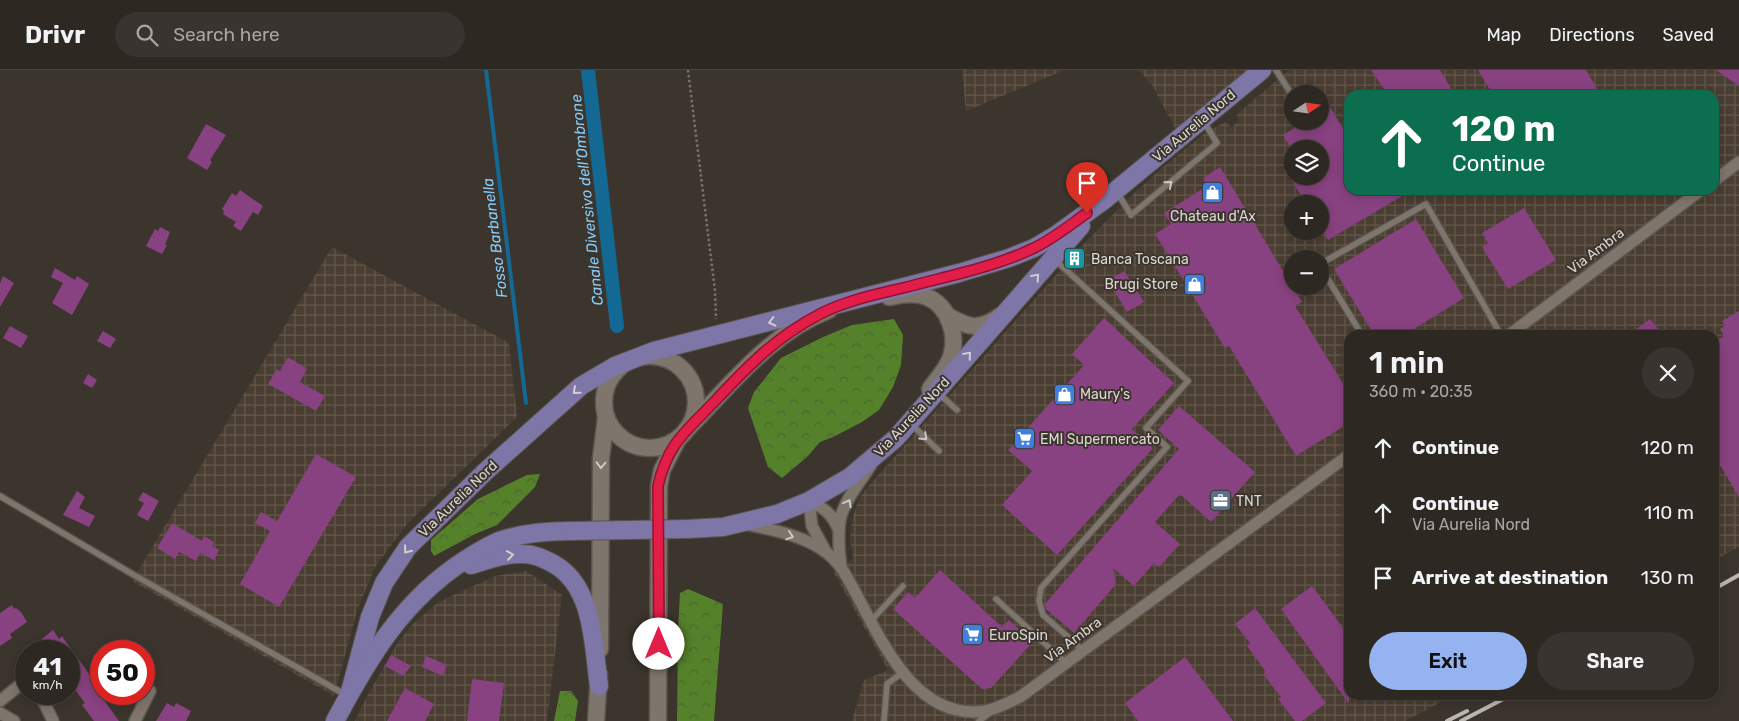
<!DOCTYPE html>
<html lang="en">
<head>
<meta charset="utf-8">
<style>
	:root { --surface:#2d2822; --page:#39342f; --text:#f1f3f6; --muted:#a7a6a5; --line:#484440; --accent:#95b2f1 }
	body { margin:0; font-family:Rubik,sans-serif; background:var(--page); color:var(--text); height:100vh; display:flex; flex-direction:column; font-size:19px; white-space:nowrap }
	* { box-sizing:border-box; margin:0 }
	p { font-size:16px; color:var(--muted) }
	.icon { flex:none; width:28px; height:28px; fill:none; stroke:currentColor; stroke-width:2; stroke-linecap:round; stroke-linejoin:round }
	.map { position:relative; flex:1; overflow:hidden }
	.side { position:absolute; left:1344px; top:260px; width:375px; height:370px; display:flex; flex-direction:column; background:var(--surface); border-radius:15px; box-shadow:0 2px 12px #0003,0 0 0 1px var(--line) }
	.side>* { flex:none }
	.hud { position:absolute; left:1344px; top:20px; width:375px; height:105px; border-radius:15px; box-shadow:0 2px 12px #0003,0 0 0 1px var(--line); background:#0b6e4f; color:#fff; overflow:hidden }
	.needle { width:32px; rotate:77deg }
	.buttons { position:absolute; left:1284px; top:15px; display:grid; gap:10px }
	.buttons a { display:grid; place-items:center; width:45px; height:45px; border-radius:50%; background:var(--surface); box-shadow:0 2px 12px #0003,0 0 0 1px var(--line); font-size:25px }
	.speed { position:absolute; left:15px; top:570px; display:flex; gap:10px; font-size:25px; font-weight:700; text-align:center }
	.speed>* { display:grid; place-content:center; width:65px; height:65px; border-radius:50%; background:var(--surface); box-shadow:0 2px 12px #0003,0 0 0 1px var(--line); line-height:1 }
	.speed small { font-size:12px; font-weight:400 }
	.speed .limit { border:8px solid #d22; background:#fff; color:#111 }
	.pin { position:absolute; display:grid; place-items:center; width:42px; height:42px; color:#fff; margin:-51px -21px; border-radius:50% 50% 50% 0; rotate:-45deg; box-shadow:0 0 5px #0007 }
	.pin .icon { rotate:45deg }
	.me { position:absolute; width:55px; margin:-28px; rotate:0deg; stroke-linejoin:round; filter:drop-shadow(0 0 4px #0008) }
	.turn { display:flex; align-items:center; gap:18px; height:105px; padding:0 25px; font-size:22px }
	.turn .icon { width:65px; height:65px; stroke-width:2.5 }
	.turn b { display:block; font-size:35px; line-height:42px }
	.round { display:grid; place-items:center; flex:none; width:52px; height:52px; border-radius:26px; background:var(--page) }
	.overview { display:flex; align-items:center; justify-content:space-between; height:85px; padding:0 25px }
	h1 { font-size:30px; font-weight:600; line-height:38px }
	.button { display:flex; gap:10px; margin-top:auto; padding:10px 25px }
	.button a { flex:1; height:58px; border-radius:30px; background:var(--accent); color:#111; font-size:20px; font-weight:600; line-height:58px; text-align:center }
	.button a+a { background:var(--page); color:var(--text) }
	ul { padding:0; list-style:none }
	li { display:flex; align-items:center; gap:15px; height:65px; padding:0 25px }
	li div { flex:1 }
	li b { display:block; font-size:19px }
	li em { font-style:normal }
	header { display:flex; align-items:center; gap:30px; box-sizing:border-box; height:70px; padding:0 25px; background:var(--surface); border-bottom:1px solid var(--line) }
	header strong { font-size:24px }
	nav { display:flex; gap:28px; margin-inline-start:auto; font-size:18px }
	.search { width:350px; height:45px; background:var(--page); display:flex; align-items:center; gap:12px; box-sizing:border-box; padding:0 18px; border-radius:28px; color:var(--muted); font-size:19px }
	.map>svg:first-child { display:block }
	.industrial { fill:url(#industrial-grid); fill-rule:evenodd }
	.forest { fill:url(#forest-crowns) }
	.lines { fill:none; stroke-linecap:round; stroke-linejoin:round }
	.stream { stroke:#136994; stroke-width:4 }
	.canal { stroke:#136994; stroke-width:14 }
	.building { fill:#894281 }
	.service-casing { stroke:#5a544e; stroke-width:8 }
	.minor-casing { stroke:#5a544e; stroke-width:14 }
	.secondary-casing { stroke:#5a544e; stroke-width:19 }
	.primary-casing { stroke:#5a544e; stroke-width:20 }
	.path { stroke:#78726b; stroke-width:2.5; stroke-dasharray:2.5 2.5; stroke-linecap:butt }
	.service { stroke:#7e756c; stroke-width:5.5 }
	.minor { stroke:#7e756c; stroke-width:11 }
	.secondary { stroke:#7e756c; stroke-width:16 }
	.primary { stroke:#7d76a7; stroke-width:18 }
	.rail { stroke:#bbb6b0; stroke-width:4 }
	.primary-bridge-casing { stroke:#5a544e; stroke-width:20; stroke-linecap:butt }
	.primary-bridge { stroke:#7d76a7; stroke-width:18 }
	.oneway { stroke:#cdc8c3 }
	.oneway2 { stroke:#d2cdce }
	.route-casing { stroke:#92132f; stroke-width:12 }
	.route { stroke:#e11d48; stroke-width:9 }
	.labels { text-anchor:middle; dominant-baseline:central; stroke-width:4; stroke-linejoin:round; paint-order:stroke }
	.street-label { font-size:14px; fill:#dbd7d2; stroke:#3c352d }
	.poi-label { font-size:14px; fill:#dbd7d2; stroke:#3c352d; text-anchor:start }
	.water-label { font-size:15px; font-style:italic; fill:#87cdfa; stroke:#3c352d }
</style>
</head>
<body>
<header>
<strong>Drivr</strong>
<div class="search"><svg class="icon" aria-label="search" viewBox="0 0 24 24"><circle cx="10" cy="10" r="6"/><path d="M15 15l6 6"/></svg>Search here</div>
<nav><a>Map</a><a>Directions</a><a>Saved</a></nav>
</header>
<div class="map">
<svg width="1739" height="651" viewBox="0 0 1739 651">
	<defs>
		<pattern id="industrial-grid" width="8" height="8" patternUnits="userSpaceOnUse" patternTransform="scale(1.25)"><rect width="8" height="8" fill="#4a3d31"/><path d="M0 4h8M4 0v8" fill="none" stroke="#64584e"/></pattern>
		<pattern id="forest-crowns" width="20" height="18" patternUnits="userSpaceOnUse" patternTransform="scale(1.25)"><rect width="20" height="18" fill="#548129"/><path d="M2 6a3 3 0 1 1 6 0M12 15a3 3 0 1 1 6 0" fill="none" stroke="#4d6732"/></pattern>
	</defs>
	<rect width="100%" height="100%" fill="#3c352d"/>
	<!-- industrial -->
	<g class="industrial">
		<polygon points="962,0 1065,0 966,41"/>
		<polygon points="1139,0 1250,0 1176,60 1152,15"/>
		<path d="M1289,0H1739V477L1714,490V265H1349V625H1455L1405,651H852L864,610L888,600L834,503L853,489L850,469L852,449L859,429L865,420L1079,179L1127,130L1163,97L1204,64L1225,52L1232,57L1238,51L1237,44ZM1292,24H1320V51H1292ZM1349,25H1714V120H1349ZM1292,79H1320V106H1292ZM1292,134H1320V161H1292ZM1292,189H1320V216H1292Z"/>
		<polygon points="332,177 509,273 517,347 407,454 375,497 357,541 334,626 132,511"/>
		<polygon points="526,501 562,525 547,651 355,651 367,626 398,572 411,556 438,532 495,506"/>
	</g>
	<!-- forest -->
	<g class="forest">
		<polygon points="894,249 903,265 901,295 893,317 879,340 862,352 833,367 820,372 807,387 782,408 768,397 748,338 754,322 781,288 823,267 852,255"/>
		<polygon points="540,404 535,417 497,455 475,464 434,486 431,481 431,470 478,429 527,405"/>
		<polygon points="688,519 723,534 714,651 677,651 678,561 680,523"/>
		<polygon points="560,621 571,621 578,631 575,651 554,651"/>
	</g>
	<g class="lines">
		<!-- stream -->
		<polyline class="stream" points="486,0 526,333"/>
		<!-- canal -->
		<polyline class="canal" points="588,0 617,256"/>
	</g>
	<!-- building -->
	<g class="building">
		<polygon points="1371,0 1440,0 1455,25 1388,25"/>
		<polygon points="1478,0 1586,0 1601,25 1493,25"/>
		<polygon points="1716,0 1739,0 1739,16"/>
		<polygon points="1330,37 1342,57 1349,53 1349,120 1412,120 1328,170 1320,157 1320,134 1306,134 1289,106 1320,106 1320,79 1291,79 1283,65 1306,51 1320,51 1320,43"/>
		<polygon points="206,54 226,65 210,90 212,92 207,100 187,88"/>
		<polygon points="1220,97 1302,232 1295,236 1349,323 1349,353 1296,386 1229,276 1225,278 1155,164 1171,154 1164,143 1207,116 1203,108"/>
		<polygon points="240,120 263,136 258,145 253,142 241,161 233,156 236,152 223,144 224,141 222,139 232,123 236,126"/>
		<polygon points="1524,138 1556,190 1508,219 1482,177 1488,173 1482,163"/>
		<polygon points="1416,149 1464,228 1404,265 1374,265 1334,199"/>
		<polygon points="160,157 170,162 165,175 167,175 162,184 146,176 155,159 158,161"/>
		<polygon points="55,198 75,210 77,206 89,214 72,245 52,233 63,213 51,207"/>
		<polygon points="1124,201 1144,232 1127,242 1108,211"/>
		<polygon points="3,206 14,213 0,237 0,213"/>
		<polygon points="1739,241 1739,427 1714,385 1714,272 1724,266 1720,259 1725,256 1722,251"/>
		<polygon points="1104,248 1174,313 1132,359 1153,378 1057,485 1002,435 1032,401 1008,380 1084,295 1072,284"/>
		<polygon points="1650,249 1663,265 1628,265"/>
		<polygon points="10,256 28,266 21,278 3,268"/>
		<polygon points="103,261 116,269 110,278 97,271"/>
		<polygon points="288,287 307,299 300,312 325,326 316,341 268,314 277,299 280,301"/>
		<polygon points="88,304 97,310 92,318 83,313"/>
		<polygon points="1179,336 1255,402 1211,452 1180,424 1155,452 1180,474 1159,497 1154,493 1134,516 1113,498 1116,514 1074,563 1046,539 1045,534 1179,379 1158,360"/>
		<polygon points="316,384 356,407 279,537 240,514 270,461 255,453 261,442 277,451"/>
		<polygon points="77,421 85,427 79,438 95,446 89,457 63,445"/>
		<polygon points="143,422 159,431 148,451 137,445 144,433 138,430"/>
		<polygon points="172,453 202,471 204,466 214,472 212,476 219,480 214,490 200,483 196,491 179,482 175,489 157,478"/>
		<polygon points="940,500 1002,557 1009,550 1033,572 991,618 982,619 893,539 908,522 915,528"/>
		<polygon points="1312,516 1349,566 1349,634 1281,539"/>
		<polygon points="12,535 14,539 16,538 21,542 27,552 10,564 12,568 0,576 0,543"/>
		<polygon points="1255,538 1326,633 1302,651 1295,651 1278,629 1281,627 1263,604 1266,602 1247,576 1250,573 1235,554"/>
		<polygon points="53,560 59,569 62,566 69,576 101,621 101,626 119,651 94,651 82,635 85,633 69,612 69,581 43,581 37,573"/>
		<polygon points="391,585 411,596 403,606 385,596"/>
		<polygon points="426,586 447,595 443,606 422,597"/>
		<polygon points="1185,587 1233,651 1138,651 1125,633"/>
		<polygon points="472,609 504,613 499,651 467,651"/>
		<polygon points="405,618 434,634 425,651 387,651"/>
		<polygon points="167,633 174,637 176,633 191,641 186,651 156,651"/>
	</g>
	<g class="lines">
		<defs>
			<g id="service">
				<polyline points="1276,0 1292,25"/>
				<polyline points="1117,122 1131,145 1217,73 1204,52"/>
				<polyline points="1055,190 1188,311 1146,358 1167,377 1041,518 1039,531 1043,545 1084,581"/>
				<polyline points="1320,194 1426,134 1501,265"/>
				<polyline points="1320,196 1362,265"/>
				<polyline points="938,323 957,340"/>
				<polyline points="911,354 939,381"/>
				<polyline points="0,426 134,505 346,625"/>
				<polyline points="996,529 1066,593"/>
				<polyline points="871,551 903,516"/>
				<polyline points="884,651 887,614 902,603"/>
				<polyline points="979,651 991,642"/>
			</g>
			<g id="minor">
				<polyline points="1714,111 1739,92"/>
				<polyline points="1509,265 1701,120"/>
				<path d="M745,454C772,460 804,465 827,483C842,494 850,513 859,529C884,576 918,651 985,641C997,639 1009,632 1020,627L1349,385"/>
				<path d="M826,482L812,456L809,431C825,438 833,445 839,461"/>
				<path d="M841,497C839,481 837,462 841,446C846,428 861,411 871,395"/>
				<polyline points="40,624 53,651"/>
				<polyline points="0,631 26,610"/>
				<polyline points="0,643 14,651"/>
				<polyline points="135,651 150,621"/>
			</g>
			<g id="secondary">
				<path d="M889,227C901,225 915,222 927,227C949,236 958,265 951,287C947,299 937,309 930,319"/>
				<path d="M948,246C969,258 979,261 1000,246"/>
				<circle cx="650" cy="332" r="46"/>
				<path d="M688,358C731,315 770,263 829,240"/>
				<polyline points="600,579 601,388 606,347"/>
				<polyline points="596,651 599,604"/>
				<polyline points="658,651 659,416 662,400 678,369"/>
			</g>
			<g id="primary">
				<polyline points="688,459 723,457 777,444 809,431 850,407 896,368 1081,156"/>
				<path d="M471,495C487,490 506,483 523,484C534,484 542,488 552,493C594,515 593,574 599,616"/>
				<polyline points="350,622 370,547 384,513 408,477 486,401 581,316 615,296 654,281 959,203 1009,188 1034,178 1056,165 1103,131 1262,0"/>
				<path d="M335,651C369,587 403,530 465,490C476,483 487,476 499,471C522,463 546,461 570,461"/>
			</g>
		</defs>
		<!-- service casing -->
		<use href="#service" class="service-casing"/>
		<!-- minor casing -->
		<use href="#minor" class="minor-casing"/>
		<!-- secondary casing -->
		<use href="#secondary" class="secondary-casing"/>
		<!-- primary casing -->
		<use href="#primary" class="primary-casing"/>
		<!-- path -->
		<polyline class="path" points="688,0 715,221 716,249"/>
		<!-- service -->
		<use href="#service" class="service"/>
		<!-- minor -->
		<use href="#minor" class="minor"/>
		<!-- secondary -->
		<use href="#secondary" class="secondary"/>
		<!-- primary -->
		<use href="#primary" class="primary"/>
		<!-- rail -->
		<g class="rail">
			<polyline points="1714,519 1739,505"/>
			<polyline points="1447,651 1467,641"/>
			<polyline points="1461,651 1511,625"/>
		</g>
		<defs>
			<polyline id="primary-bridge" points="570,461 688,459"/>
		</defs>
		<!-- primary-bridge casing -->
		<use href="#primary-bridge" class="primary-bridge-casing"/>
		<!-- primary-bridge -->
		<use href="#primary-bridge" class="primary-bridge"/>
	</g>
	<!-- one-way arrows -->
	<defs><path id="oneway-chevron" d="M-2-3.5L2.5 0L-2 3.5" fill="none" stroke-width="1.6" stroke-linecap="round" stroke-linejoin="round" transform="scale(1.25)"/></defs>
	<g class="oneway">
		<use href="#oneway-chevron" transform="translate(1169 114) rotate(-40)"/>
		<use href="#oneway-chevron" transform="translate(924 367) rotate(44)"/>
		<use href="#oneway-chevron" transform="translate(601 395) rotate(91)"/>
		<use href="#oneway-chevron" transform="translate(848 433) rotate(-61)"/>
		<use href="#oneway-chevron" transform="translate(790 466) rotate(19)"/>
	</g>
	<g class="oneway2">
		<use href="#oneway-chevron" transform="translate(1036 207) rotate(-49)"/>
		<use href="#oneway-chevron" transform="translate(772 252) rotate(166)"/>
		<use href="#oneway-chevron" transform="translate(968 285) rotate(-49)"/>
		<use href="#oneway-chevron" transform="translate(576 321) rotate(139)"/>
		<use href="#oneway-chevron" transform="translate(407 480) rotate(128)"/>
		<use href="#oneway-chevron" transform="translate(510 485) rotate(-8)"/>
	</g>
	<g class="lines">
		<defs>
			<path id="route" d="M659,574L658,416C668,372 687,361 716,330C750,294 776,267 820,244C847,230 878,224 907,217C948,206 995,197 1034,178C1053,169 1070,155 1087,143"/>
		</defs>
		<!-- route casing -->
		<use href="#route" class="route-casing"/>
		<!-- route -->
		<use href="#route" class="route"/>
	</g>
	<!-- icons -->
	<defs>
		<symbol id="shop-square" viewBox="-11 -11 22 22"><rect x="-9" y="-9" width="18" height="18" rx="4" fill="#3f7fe0" stroke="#3c352d"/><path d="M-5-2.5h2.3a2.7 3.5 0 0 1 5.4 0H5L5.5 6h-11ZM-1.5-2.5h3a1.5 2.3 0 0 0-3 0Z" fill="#fff"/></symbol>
		<symbol id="building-square" viewBox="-11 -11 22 22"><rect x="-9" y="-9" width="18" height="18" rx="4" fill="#0f9aa8" stroke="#3c352d"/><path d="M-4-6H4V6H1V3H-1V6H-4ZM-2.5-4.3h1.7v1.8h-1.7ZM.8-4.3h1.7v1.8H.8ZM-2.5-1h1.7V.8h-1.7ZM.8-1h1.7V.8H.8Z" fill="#fff"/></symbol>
		<symbol id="supermarket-square" viewBox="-11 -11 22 22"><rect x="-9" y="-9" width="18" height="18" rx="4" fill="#3f7fe0" stroke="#3c352d"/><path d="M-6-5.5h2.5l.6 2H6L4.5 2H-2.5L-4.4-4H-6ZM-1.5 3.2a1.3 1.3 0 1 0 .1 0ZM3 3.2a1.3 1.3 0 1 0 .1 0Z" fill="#fff"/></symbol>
		<symbol id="office-square" viewBox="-11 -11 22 22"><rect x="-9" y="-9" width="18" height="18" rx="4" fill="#5c6f8a" stroke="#3c352d"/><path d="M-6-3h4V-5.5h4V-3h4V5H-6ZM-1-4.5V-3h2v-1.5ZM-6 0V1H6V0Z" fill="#fff"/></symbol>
	</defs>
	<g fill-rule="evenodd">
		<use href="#shop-square" x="1200" y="110" width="25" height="25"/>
		<use href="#building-square" x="1062" y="176" width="25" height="25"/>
		<use href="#shop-square" x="1182" y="202" width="25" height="25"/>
		<use href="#shop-square" x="1052" y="312" width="25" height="25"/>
		<use href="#supermarket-square" x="1012" y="356" width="25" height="25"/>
		<use href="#office-square" x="1208" y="418" width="25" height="25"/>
		<use href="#supermarket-square" x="960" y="552" width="25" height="25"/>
	</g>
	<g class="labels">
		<!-- street labels -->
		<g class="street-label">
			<text transform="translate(1194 56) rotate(-40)">Via Aurelia Nord</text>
			<text transform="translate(1596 181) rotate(-37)">Via Ambra</text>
			<text transform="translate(912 347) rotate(-47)">Via Aurelia Nord</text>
			<text transform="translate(458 429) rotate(-44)">Via Aurelia Nord</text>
			<text transform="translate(1073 570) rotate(-36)">Via Ambra</text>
		</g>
		<!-- poi labels -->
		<g class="poi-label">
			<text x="1213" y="146" text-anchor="middle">Chateau d'Ax</text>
			<text x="1091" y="189">Banca Toscana</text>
			<text x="1178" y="214" text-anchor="end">Brugi Store</text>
			<text x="1080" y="324">Maury's</text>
			<text x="1040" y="369">EMI Supermercato</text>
			<text x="1236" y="431">TNT</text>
			<text x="989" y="565">EuroSpin</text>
		</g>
		<!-- water labels -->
		<g class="water-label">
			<text transform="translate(587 130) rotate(-96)">Canale Diversivo dell'Ombrone</text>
			<text transform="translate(495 168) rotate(-97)">Fosso Barbanella</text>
		</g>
	</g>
</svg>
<div class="buttons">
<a><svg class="needle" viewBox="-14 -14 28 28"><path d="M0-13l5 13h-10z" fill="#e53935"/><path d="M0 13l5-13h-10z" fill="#a7a6a5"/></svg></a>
<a><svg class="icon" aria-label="layers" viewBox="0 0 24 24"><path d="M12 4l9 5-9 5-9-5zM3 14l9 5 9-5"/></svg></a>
<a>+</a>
<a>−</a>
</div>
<div class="speed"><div>41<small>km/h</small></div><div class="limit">50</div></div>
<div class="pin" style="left:1087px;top:143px;background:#d93025"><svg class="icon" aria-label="arrive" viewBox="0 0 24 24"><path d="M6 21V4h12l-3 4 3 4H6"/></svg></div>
<svg class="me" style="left:659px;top:574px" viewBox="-20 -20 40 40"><circle r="19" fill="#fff"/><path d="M0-13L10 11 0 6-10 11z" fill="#e11d48"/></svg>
<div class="hud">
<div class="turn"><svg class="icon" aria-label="ahead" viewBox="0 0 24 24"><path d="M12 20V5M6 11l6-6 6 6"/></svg><div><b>120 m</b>Continue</div></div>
</div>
<section class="side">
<div class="overview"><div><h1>1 min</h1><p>360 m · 20:35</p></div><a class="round"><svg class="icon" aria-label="close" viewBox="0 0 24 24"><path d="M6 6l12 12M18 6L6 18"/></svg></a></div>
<ul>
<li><svg class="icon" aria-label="ahead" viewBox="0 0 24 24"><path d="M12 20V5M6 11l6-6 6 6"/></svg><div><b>Continue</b></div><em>120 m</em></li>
<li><svg class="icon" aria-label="ahead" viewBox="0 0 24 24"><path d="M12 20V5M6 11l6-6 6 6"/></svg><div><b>Continue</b><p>Via Aurelia Nord</p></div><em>110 m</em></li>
<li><svg class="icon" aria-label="arrive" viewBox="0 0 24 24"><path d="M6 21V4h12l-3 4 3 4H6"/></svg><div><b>Arrive at destination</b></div><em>130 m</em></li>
</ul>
<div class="button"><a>Exit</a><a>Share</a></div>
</section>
</div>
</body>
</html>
